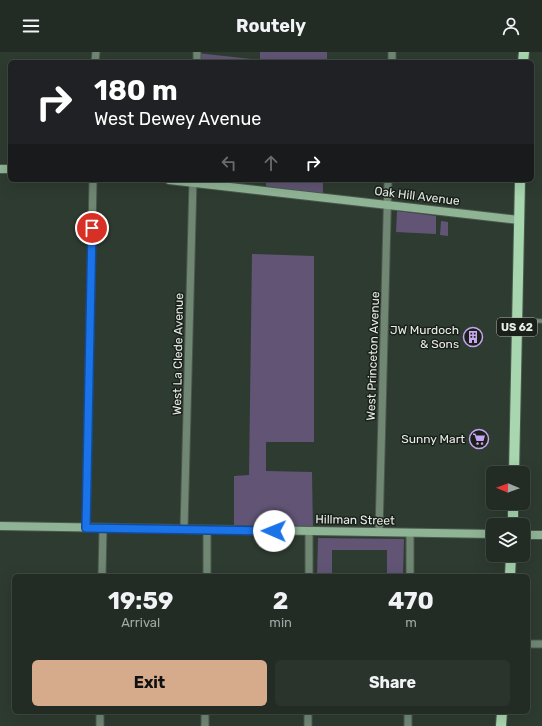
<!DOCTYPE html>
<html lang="en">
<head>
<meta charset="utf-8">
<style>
	:root { --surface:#222c24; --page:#2a342c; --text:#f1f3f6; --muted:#a2a7a6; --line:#3f4841; --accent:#d6ab8b }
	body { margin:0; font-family:Rubik,sans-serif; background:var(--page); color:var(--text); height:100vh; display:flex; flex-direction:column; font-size:15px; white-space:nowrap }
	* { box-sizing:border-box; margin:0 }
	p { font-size:13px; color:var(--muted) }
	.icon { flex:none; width:22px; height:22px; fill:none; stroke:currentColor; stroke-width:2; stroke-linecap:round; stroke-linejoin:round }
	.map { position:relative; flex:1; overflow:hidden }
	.sheet { position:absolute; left:12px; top:522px; width:518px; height:140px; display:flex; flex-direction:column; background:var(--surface); border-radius:6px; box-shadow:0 4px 16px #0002,0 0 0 1px var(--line) }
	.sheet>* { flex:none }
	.guide { position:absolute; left:8px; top:8px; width:526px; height:122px; border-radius:6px; box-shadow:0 4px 16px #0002,0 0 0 1px var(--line); background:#202124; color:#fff; overflow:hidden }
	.needle { width:26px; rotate:271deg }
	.fabs { position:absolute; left:486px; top:414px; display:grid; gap:8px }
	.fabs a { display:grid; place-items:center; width:44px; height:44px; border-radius:6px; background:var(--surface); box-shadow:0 4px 16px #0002,0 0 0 1px var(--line); font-size:20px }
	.pin { position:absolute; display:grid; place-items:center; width:34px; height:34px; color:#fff; margin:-17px; border:2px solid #fff; border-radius:50%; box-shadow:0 1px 4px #0007 }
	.me { position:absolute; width:44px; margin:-22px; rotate:271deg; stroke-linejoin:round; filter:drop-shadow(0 0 3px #0008) }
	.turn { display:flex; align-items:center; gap:14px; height:84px; padding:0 20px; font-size:18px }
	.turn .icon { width:52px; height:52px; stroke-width:2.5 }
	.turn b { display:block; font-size:28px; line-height:34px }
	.lanes { display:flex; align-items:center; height:38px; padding:0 20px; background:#0003; justify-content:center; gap:20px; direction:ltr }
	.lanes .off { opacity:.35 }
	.eta { display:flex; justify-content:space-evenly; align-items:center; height:68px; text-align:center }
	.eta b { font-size:24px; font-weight:700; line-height:28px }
	.action { display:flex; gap:8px; margin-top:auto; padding:8px 20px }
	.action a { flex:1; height:46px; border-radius:6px; background:var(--accent); color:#111; font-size:16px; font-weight:700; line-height:46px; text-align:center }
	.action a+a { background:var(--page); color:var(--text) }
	header { display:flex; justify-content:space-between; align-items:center; height:52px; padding:0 20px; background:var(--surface); font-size:18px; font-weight:700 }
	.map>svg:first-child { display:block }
	.green { fill:#615475 }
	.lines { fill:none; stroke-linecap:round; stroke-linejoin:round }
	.lane-casing { stroke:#4b584d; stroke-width:5.5 }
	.street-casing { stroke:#4b584d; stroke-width:9 }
	.secondary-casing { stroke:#4b584d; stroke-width:10 }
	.primary-casing { stroke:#4b584d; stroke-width:12 }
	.lane { stroke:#708774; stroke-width:3.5 }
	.street { stroke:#708774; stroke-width:7 }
	.secondary { stroke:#8fb395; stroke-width:8 }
	.primary { stroke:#a7d6af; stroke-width:10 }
	.route-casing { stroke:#114b97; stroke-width:10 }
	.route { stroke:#1a73e8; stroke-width:7 }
	.labels { text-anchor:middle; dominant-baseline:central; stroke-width:3; stroke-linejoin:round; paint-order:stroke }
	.shield { fill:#1b201b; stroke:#a9b0aa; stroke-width:1 }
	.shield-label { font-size:11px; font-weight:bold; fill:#e6eee7 }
	.street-label { font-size:12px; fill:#e6eee7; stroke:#1b201b }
	.poi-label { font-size:12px; fill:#e6eee7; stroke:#1b201b; text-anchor:end }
</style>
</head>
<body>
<header><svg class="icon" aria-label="menu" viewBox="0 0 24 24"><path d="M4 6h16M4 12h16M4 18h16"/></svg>Routely<svg class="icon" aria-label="person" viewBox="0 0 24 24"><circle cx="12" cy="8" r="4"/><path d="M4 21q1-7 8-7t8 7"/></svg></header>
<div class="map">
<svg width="542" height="674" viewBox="0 0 542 674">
	<rect width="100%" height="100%" fill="#2e3b30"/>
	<!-- green -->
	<g class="green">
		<polygon points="260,0 327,0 327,10 197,10 197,1 260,8"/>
		<polygon points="266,128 323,128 323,146 266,139"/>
		<polygon points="397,159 436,164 436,182 396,180"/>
		<polygon points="441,169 448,170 448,184 440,183"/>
		<polygon points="252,202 314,204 314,390 266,390 266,419 312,420 313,479 234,478 234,424 249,423"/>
		<polygon points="318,486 404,487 403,524 387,524 387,498 332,498 332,523 351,524 317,524"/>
	</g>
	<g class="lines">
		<defs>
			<polyline id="lane" points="518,268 542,269"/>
			<g id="street">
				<polyline points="95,10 96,0"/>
				<polyline points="197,10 197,0"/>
				<polyline points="392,10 392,0"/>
				<polyline points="86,476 93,128"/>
				<polyline points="184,477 193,128"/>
				<polyline points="379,480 388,128"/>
				<polyline points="102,524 103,476"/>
				<polyline points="207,524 207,478"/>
				<polyline points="309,524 309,479"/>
				<polyline points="410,524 410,481"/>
				<polyline points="528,592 542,592"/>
				<polyline points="100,674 100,660"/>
				<polyline points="205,674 205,660"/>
				<polyline points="308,674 308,660"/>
				<polyline points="408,674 408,660"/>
			</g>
			<g id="secondary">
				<polyline points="0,117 10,117"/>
				<polyline points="169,128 519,168"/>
				<polyline points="0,474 493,482"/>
				<polyline points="523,483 542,483"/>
			</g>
			<g id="primary">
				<polyline points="523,10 524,0"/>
				<polyline points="514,421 520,128"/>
				<polyline points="513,473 513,451"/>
				<polyline points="510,524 511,503"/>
				<polyline points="501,674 502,660"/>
			</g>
		</defs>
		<!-- lane casing -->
		<use href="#lane" class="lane-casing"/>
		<!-- street casing -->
		<use href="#street" class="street-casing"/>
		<!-- secondary casing -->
		<use href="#secondary" class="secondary-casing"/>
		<!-- primary casing -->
		<use href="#primary" class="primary-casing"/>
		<!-- lane -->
		<use href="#lane" class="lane"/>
		<!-- street -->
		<use href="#street" class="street"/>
		<!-- secondary -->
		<use href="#secondary" class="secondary"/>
		<!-- primary -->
		<use href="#primary" class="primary"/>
	</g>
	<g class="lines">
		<defs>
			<polyline id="route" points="92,176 86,476 274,479"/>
		</defs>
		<!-- route casing -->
		<use href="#route" class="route-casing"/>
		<!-- route -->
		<use href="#route" class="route"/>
	</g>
	<!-- icons -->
	<defs>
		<symbol id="building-ring" viewBox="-11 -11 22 22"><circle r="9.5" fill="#1b201b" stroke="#c6a6f0" stroke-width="1.5"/><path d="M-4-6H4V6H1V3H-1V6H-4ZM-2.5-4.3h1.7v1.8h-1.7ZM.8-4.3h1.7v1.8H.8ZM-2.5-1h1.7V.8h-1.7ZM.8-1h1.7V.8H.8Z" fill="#c6a6f0"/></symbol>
		<symbol id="supermarket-ring" viewBox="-11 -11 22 22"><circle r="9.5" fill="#1b201b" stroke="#c6a6f0" stroke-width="1.5"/><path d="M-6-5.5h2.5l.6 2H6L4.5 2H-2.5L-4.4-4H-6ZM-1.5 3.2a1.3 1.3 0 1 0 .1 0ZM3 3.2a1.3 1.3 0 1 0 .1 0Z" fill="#c6a6f0"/></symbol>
	</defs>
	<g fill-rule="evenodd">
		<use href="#building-ring" x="462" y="274" width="22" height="22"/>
		<use href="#supermarket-ring" x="468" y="376" width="22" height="22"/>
	</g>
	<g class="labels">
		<!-- shield labels -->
		<rect class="shield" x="497" y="266" width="40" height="18" rx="3"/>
		<g class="shield-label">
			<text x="517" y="275">US 62</text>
		</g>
		<!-- street labels -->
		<g class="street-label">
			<text transform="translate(417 144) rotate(7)">Oak Hill Avenue</text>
			<text transform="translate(178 302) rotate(-89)">West La Clede Avenue</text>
			<text transform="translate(373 304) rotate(-88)">West Princeton Avenue</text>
			<text transform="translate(355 468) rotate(1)">Hillman Street</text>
		</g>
		<!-- poi labels -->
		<g class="poi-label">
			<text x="459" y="278">JW Murdoch<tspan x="459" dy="14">&amp; Sons</tspan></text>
			<text x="465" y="387">Sunny Mart</text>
		</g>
	</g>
</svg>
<div class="fabs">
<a><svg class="needle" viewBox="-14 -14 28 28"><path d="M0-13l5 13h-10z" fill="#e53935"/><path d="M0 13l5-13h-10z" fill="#a2a7a6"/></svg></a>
<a><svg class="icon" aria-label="layers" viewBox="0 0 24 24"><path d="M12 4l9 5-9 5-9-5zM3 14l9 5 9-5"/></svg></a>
</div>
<div class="pin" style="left:92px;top:176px;background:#d93025"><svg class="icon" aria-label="arrive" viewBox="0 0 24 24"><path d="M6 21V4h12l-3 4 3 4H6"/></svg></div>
<svg class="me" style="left:274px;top:479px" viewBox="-20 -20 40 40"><circle r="19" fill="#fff"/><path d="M0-13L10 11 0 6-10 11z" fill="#1a73e8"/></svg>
<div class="guide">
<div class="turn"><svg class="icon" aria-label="right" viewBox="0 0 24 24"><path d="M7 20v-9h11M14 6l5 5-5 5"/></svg><div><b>180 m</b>West Dewey Avenue</div></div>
<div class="lanes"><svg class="icon off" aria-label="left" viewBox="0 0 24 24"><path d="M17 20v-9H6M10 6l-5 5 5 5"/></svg><svg class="icon off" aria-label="ahead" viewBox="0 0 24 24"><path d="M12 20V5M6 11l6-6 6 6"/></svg><svg class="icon" aria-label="right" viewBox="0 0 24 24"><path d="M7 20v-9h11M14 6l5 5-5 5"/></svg></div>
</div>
<section class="sheet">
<div class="eta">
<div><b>19:59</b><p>Arrival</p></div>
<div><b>2</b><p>min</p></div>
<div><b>470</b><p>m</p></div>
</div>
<div class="action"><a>Exit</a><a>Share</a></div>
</section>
</div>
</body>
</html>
